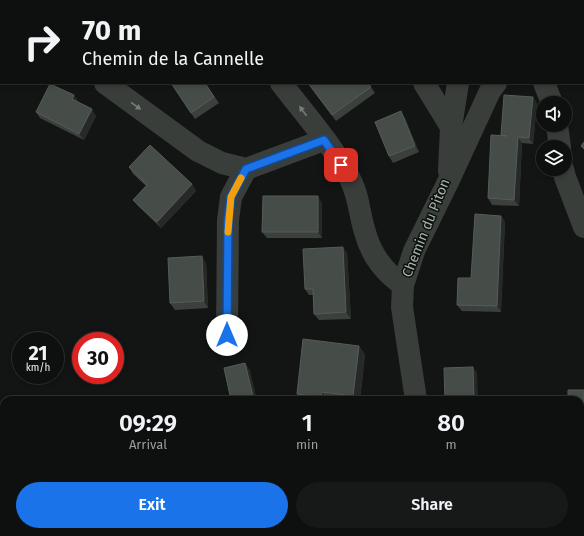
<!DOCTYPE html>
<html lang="en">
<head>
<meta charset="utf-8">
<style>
	:root { --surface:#0e100f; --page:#171918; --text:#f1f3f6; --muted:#9b9d9e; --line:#2e302f; --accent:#1a73e8 }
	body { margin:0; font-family:"Fira Sans",sans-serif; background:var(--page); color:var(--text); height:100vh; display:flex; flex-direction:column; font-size:15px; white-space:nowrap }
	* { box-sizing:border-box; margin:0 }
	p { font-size:13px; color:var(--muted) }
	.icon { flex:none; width:22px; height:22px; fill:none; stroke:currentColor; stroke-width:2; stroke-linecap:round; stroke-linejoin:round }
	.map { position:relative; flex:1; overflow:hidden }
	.side { position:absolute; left:0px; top:396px; width:584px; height:140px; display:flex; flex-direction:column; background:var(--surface); border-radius:12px 12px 0 0; box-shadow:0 2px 6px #0003,0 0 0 1px var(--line) }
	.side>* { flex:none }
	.guide { position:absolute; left:0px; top:0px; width:584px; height:84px; box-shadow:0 2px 6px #0003,0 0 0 1px var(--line); background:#0e100f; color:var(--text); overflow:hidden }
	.fabs { position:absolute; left:536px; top:96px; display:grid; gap:8px }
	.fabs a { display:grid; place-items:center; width:36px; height:36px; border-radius:50%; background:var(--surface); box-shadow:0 2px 6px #0003,0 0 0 1px var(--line); font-size:20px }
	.speed { position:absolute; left:12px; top:332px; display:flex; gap:8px; font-size:20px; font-weight:700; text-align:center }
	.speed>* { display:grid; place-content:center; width:52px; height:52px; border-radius:50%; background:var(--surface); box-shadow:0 2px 6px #0003,0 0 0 1px var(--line); line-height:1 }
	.speed small { font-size:10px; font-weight:400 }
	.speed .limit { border:6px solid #d22; background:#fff; color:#111 }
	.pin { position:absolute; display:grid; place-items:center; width:34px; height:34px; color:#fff; margin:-17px; border-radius:8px; box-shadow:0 2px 6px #0006 }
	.me { position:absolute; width:44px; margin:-22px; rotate:0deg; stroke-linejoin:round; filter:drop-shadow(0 0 3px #0008) }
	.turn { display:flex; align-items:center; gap:14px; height:84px; padding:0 16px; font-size:18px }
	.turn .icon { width:52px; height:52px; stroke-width:2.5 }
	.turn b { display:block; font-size:28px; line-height:34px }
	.eta { display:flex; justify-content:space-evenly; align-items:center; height:68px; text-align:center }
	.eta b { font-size:24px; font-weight:600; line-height:28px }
	.action { display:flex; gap:8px; margin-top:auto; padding:8px 16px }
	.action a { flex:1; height:46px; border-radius:24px; background:var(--accent); color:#fff; font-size:16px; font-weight:600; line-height:46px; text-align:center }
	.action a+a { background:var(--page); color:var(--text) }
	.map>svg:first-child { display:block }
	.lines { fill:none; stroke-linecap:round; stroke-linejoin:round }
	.stream { stroke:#2b382a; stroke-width:7 }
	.minor { stroke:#393e3b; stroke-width:22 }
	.wall { fill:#3b403c }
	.shaded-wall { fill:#262927 }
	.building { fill:#464c48; stroke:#555d56 }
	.oneway { fill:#747f76 }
	.route-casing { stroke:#114b97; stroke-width:10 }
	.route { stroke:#1a73e8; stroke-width:7 }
	.slow { stroke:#f59e0b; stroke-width:7 }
	.labels { text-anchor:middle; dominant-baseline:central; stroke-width:3; stroke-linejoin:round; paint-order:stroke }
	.street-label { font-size:14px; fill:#a5b5a7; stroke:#0e100f }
</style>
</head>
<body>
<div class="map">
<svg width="584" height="536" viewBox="0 0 584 536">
	<rect width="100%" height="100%" fill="#131514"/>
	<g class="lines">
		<!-- stream -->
		<g class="stream">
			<polyline points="0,517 4,522"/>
			<polyline points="14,532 18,536"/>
		</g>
		<!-- minor -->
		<g class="minor">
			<polyline points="55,0 55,1"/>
			<polyline points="218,0 219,1"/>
			<polyline points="366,0 367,1"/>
			<polyline points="583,63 584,63"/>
			<polyline points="105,83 198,151 222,163 246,169 324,140"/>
			<path d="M281,83C304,113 331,143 349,177C359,194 359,214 365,232C371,255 384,272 403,285"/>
			<polyline points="424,83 451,127"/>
			<polyline points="544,83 552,103"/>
			<polyline points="557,125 560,147"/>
			<polyline points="563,169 565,177 584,227"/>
			<polyline points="449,171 451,127 458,83"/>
			<polyline points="227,335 228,220 231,197 246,169"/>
			<polyline points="416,400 402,307 403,285 414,251 448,182 490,91 496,83"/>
			<polyline points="524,532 526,536"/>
		</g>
	</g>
	<!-- wall -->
	<g class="wall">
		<rect x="0" y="13" width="1" height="54"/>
		<polygon points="171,83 205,83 219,103 195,119"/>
		<polygon points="308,83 368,83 375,93 336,121"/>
		<polygon points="74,95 78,102 96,116 84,140 40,118 36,112"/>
		<polygon points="533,97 537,104 533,144 522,143 519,206 492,205 488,198 501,135"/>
		<polygon points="405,118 419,152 393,163 389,156"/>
		<polygon points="129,167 192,184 196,191 161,228 138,206 133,200 146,186 133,174"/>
		<polygon points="322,203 322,238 267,238 262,232"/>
		<polygon points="501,216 505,222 501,312 462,311 457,305 471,278"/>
		<polygon points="347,253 351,319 319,320 314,314 313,295 309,295 305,289"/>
		<polygon points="206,263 208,308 175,310 170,303"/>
		<polygon points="359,346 365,355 360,400 301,400 297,394"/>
		<polygon points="584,390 584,431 580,431 580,400 568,396"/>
	</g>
	<!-- shaded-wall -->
	<g class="shaded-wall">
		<polygon points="74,95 78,102 76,105 72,99"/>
		<polygon points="533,97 537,104 533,144 529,138"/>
		<polygon points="92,109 96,116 84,140 79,134"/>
		<polygon points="401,111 405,118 419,152 415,146"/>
		<polygon points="518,137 522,143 519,206 514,200"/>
		<polygon points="192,184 196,191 161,228 157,222"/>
		<polygon points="318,196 322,203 322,238 318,232"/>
		<polygon points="501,216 505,222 501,312 497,306"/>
		<polygon points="343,247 347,253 351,319 346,312"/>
		<polygon points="202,256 206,263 208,308 204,301"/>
		<polygon points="359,346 365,355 360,400 356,400 353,396"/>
		<polygon points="245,363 250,370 257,400 254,400"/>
		<polygon points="473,367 477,373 478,400 474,400"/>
		<polygon points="322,392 327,400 323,400 321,397"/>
	</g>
	<!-- building -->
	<g class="building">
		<polygon points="121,0 164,0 165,1 121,1"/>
		<polygon points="408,0 460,0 461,1 409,1"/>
		<rect x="0" y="13" width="1" height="48"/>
		<polygon points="171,83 205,83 214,97 191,113"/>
		<polygon points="308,83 368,83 371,87 332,115"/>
		<polygon points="50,84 74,95 72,99 92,109 79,134 36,112"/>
		<polygon points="504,95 533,97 529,138 518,137 514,200 488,198 491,135 507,136 501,135"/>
		<polygon points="401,111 415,146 389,156 375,122"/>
		<polygon points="584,142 584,149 581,146"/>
		<polygon points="150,145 192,184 157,222 133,200 147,185 129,167"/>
		<polygon points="263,196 318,196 318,232 262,232"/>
		<polygon points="475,214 501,216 497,306 457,305 458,278 471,278"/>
		<polygon points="343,247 346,312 314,314 313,289 305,289 303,249"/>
		<polygon points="202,256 204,301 170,303 168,258"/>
		<polygon points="303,339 359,346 353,396 322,392 321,397 297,394"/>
		<polygon points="245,363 254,400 231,400 224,368"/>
		<polygon points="473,367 474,400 445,400 444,368"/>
		<polygon points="568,390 584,390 584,425 580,425 580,400 532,400 568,396"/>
	</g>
	<!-- one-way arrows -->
	<defs><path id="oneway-solid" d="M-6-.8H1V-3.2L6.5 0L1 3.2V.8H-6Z"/></defs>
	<g class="oneway">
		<use href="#oneway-solid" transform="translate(136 106) rotate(36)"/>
		<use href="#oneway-solid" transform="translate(303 111) rotate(-127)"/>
	</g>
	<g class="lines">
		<defs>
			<polyline id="route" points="227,335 228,220 231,197 246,169 324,140 341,165"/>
		</defs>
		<!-- route casing -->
		<use href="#route" class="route-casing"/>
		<!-- route -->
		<use href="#route" class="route"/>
		<!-- slow -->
		<polyline class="slow" points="228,232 231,197 241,178"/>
	</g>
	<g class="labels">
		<!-- street labels -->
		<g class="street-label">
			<text transform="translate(426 228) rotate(-68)">Chemin du Piton</text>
		</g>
	</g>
</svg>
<div class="fabs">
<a><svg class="icon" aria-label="sound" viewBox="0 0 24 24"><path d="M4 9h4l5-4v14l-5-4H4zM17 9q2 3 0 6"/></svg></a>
<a><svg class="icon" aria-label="layers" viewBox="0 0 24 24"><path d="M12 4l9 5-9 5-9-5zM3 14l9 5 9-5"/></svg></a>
</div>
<div class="speed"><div>21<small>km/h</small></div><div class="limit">30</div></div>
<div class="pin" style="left:341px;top:165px;background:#d93025"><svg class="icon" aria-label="arrive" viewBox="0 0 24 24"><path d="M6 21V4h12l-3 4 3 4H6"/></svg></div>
<svg class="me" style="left:227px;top:335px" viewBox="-20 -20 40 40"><circle r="19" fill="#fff"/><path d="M0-13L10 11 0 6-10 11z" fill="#1a73e8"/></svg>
<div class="guide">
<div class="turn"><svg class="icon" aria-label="right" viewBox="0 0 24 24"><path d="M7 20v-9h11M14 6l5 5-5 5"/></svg><div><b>70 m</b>Chemin de la Cannelle</div></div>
</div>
<section class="side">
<div class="eta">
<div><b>09:29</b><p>Arrival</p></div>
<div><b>1</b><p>min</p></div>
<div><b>80</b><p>m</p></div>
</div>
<div class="action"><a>Exit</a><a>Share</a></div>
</section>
</div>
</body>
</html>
